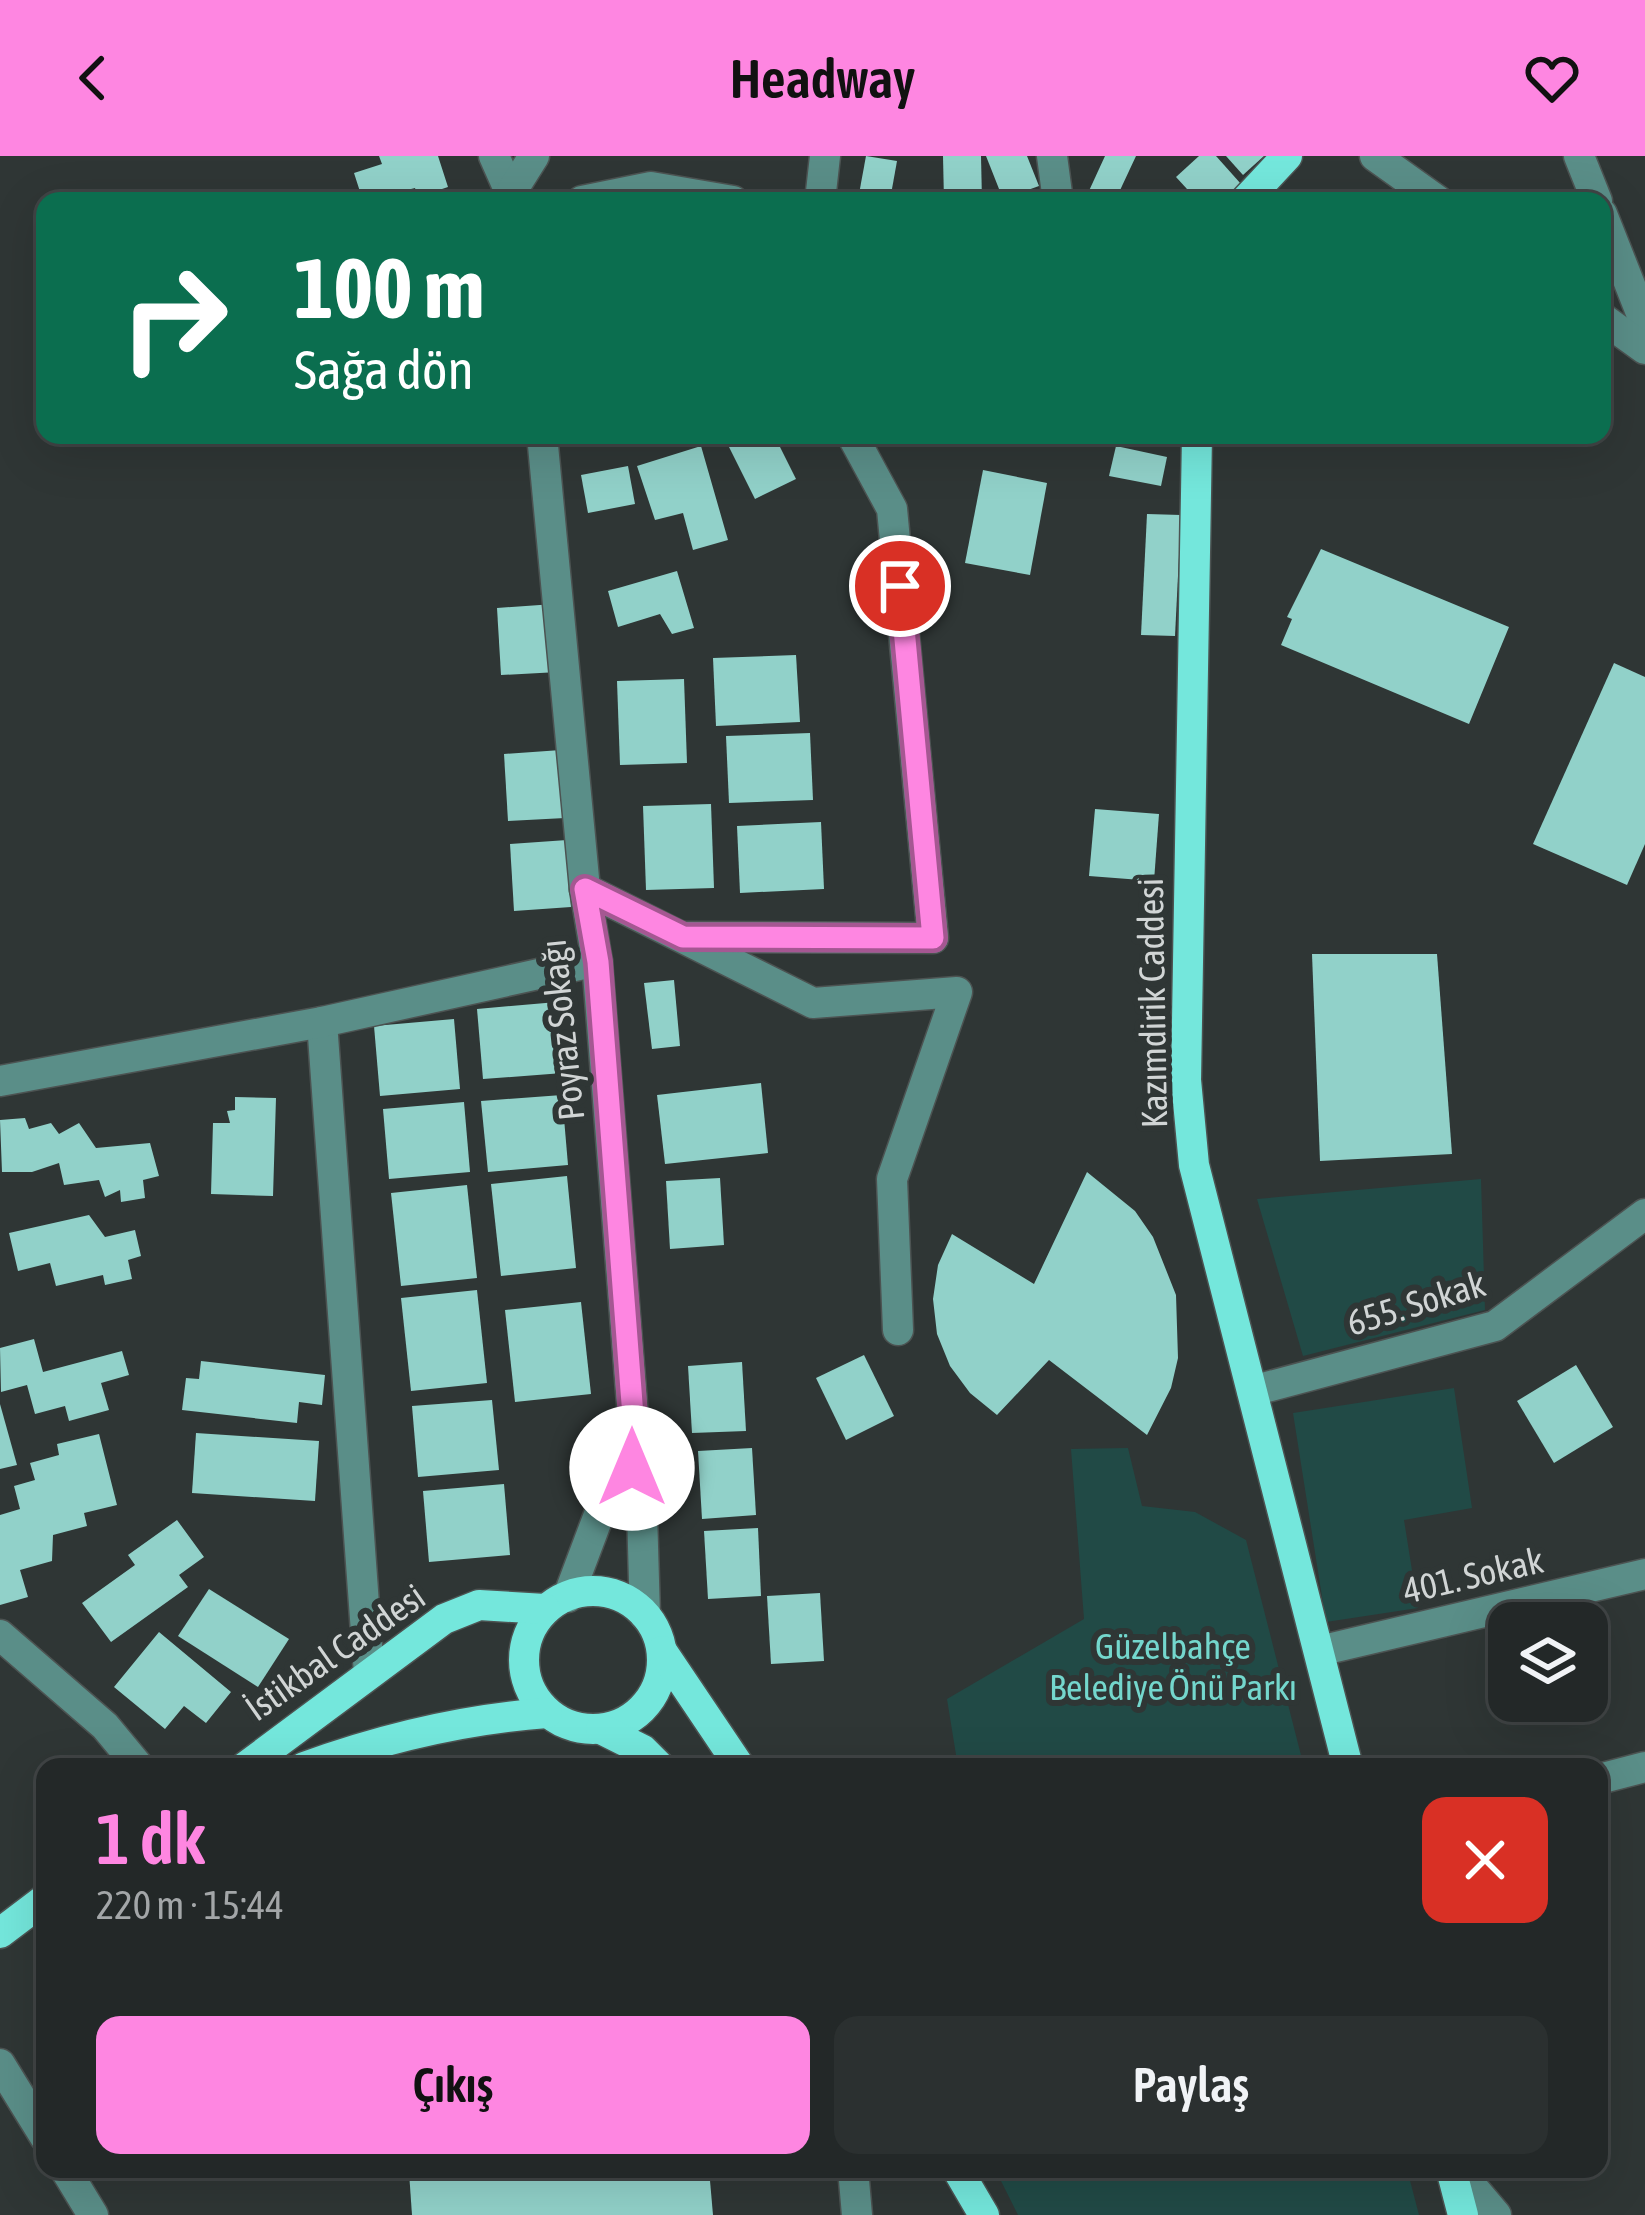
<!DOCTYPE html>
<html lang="tr">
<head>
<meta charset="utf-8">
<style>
	:root { --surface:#232828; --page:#2b3030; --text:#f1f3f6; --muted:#a3a6a8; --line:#404445; --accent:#fe86e1 }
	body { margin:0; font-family:"Asap Condensed",sans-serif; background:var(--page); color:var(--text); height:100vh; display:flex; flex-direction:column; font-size:45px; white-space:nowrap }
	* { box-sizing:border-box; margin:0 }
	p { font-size:39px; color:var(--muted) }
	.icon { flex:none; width:66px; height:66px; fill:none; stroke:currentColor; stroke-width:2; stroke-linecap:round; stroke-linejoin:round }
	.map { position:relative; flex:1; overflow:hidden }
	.sheet { position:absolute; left:36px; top:1602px; width:1572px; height:420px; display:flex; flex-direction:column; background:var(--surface); border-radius:24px; box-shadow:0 12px 48px #0002,0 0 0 3px var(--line) }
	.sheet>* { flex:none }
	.guide { position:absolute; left:36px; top:36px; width:1575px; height:252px; border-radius:24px; box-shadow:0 12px 48px #0002,0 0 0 3px var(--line); background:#0b6e4f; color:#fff; overflow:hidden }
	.controls { position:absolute; left:1488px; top:1446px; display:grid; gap:24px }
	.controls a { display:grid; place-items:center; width:120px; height:120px; border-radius:24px; background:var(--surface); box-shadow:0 12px 48px #0002,0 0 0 3px var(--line); font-size:60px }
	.pin { position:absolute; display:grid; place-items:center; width:102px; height:102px; color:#fff; margin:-51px; border:6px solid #fff; border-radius:50%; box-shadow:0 3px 12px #0007 }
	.me { position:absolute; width:132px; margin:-66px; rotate:0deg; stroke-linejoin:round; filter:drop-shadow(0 0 9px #0008) }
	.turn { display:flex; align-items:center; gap:42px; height:252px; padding:0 60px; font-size:54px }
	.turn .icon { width:156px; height:156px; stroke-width:2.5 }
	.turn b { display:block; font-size:84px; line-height:102px }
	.round { display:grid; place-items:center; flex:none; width:126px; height:126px; border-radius:24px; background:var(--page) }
	.overview { display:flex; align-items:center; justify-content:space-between; height:204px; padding:0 60px }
	h1 { font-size:72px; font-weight:600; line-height:90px; color:var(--accent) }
	.cta { display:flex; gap:24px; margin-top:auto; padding:24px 60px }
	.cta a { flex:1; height:138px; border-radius:24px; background:var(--accent); color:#111; font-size:48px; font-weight:600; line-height:138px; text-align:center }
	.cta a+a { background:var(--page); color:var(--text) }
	header { display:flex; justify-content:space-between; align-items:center; height:156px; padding:0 60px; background:var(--accent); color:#111; font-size:54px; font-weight:600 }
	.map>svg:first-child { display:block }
	.green { fill:#214a46 }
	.building { fill:#91d1c9 }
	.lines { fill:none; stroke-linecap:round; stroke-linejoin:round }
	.minor-casing { stroke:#4c5352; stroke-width:33 }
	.major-casing { stroke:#4c5352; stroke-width:33 }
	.minor { stroke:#5a8e88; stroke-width:30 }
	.major { stroke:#74e7dc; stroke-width:30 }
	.route-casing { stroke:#a55792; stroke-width:30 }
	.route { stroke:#fe86e1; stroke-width:21 }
	.labels { text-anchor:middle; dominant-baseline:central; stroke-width:12; stroke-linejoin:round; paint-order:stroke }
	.street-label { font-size:36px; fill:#d1d5d5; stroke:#2f3635 }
	.park-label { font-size:36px; fill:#74d7cd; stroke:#2f3635 }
</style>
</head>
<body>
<header><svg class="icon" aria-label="back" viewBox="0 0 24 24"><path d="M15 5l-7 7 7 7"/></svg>Headway<svg class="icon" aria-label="heart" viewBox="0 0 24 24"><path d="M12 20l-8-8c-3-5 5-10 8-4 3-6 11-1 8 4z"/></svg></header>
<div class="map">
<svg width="1645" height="2059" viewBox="0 0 1645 2059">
	<rect width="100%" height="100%" fill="#2f3635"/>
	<!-- green -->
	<g class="green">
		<polygon points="1481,1023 1485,1154 1303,1200 1257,1043"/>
		<polygon points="1454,1232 1472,1352 1404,1364 1418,1452 1326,1466 1293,1257"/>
		<polygon points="1128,1292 1142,1350 1195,1356 1246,1384 1304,1611 958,1611 947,1543 1084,1463 1071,1293"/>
		<polygon points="995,2013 1407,2013 1419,2059 1018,2059"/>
	</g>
	<!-- building -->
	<g class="building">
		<polygon points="379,0 438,0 448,31 418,41 415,32 363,45 354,17 382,8"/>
		<polygon points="866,0 897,5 890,44 859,38"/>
		<polygon points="943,0 981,0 982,45 944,45"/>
		<polygon points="986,0 1027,0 1039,30 1003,43"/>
		<polygon points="1105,0 1136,0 1115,45 1088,37"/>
		<polygon points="1199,0 1216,0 1241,28 1222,45 1198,45 1176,21"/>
		<polygon points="1226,0 1264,0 1243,19"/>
		<polygon points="743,279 774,279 796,323 755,343 727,287"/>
		<polygon points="1114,279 1168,279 1165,291"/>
		<polygon points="701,290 728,384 693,394 683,357 655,364 637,310"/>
		<polygon points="1116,290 1167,301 1161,330 1109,320"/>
		<polygon points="628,310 635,348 588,357 581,319"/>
		<polygon points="983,314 1047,327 1030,419 965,407"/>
		<polygon points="1147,358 1181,359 1175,480 1141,479"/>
		<polygon points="1321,393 1509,471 1469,568 1281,489 1292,463 1287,461"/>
		<polygon points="677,415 694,472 672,478 660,458 618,471 608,435"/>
		<polygon points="554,448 558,516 501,519 497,452"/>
		<polygon points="796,499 800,566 716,570 713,502"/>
		<polygon points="1614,507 1645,521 1645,688 1627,729 1533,688"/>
		<polygon points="684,523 687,607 620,609 617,525"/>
		<polygon points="810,577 813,644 729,647 726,580"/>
		<polygon points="561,594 565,662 508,665 504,598"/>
		<polygon points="711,648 714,732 646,734 643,650"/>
		<polygon points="1095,653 1159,658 1154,725 1089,720"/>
		<polygon points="821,666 824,733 740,737 737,670"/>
		<polygon points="567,684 571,751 514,755 510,688"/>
		<polygon points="1312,798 1437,798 1452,998 1320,1005"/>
		<polygon points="674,824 680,890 652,893 644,827"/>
		<polygon points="557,846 563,917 483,923 477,853"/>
		<polygon points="454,863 460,933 380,940 374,870"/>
		<polygon points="761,927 768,997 665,1008 657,939"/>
		<polygon points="562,939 568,1009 488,1016 481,945"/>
		<polygon points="235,941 276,942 273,1040 211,1038 213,967 230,967 227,955 235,954"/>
		<polygon points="464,946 470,1016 389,1023 383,953"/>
		<polygon points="25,962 29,973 51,967 59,978 79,967 96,992 150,987 159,1020 143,1024 145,1042 121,1046 120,1034 105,1041 99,1024 64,1029 59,1007 32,1016 2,1016 0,964"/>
		<polygon points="1087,1016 1135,1055 1153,1081 1176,1139 1178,1202 1171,1232 1147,1279 1049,1204 997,1259 970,1237 950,1210 937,1178 933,1143 938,1109 952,1078 1034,1128"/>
		<polygon points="567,1020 576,1112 501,1120 491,1028"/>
		<polygon points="720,1022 724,1089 670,1093 666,1025"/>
		<polygon points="467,1029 477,1122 401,1130 391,1037"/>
		<polygon points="89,1059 105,1081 135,1074 141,1100 128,1104 132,1123 105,1129 103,1119 56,1130 50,1107 18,1115 9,1077"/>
		<polygon points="477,1134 487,1227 411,1235 401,1142"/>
		<polygon points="581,1146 591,1238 515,1246 505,1154"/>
		<polygon points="34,1183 43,1216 122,1195 129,1219 101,1227 109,1254 69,1265 65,1250 35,1258 27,1229 1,1236 0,1192"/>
		<polygon points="864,1199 894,1260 846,1284 816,1222"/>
		<polygon points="201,1205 325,1219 322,1249 299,1246 297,1267 182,1254 186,1222 199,1223"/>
		<polygon points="742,1206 746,1275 692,1277 688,1210"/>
		<polygon points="1576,1209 1613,1271 1554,1307 1517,1245"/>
		<polygon points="492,1244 499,1314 418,1321 412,1250"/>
		<polygon points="0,1248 17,1309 0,1313"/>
		<polygon points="196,1277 319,1285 315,1345 192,1337"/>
		<polygon points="99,1278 117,1349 84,1357 87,1370 53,1379 52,1405 20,1414 28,1441 0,1449 0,1359 20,1353 14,1330 35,1324 30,1307 59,1299 57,1288"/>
		<polygon points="752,1292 756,1359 702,1363 698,1295"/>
		<polygon points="504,1328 510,1399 429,1406 423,1335"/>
		<polygon points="177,1364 204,1401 179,1419 188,1431 111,1486 82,1447 135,1409 128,1399"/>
		<polygon points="758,1372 761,1440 708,1443 704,1375"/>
		<polygon points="209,1433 289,1483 258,1531 178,1480"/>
		<polygon points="820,1437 824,1505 771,1508 767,1440"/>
		<polygon points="159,1476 231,1536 206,1567 184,1550 165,1573 114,1531"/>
		<polygon points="448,2013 709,2013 713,2059 412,2059 409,2016"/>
	</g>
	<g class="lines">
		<defs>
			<g id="minor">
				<polyline points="494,0 514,45"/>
				<polyline points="1052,0 1058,45"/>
				<polyline points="1375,0 1438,45"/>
				<polyline points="1579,0 1597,45"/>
				<polyline points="512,35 534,0"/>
				<polyline points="582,45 651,31 733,45"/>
				<polyline points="820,45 825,0"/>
				<polyline points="1602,58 1645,167"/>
				<polyline points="1602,162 1645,193"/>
				<polyline points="542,279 585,733 597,805 635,1286 628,1328 642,1356 645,1459"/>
				<polyline points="585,733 813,847 957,836 892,1023 898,1174"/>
				<polyline points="683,781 933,782 892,353 852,279"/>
				<polyline points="322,866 369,1518"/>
				<polyline points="0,925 322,866 597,805"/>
				<polyline points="1252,1235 1495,1170 1645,1058"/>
				<polyline points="568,1441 603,1348 628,1328"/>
				<polyline points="0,1479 105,1570 139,1611"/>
				<polyline points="1319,1495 1645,1418"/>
				<polyline points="1599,1623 1645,1611"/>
				<polyline points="0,1908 45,1981"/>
				<polyline points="65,2013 93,2059"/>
				<polyline points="853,2013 857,2059"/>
				<polyline points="1457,2013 1496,2059"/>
			</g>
			<g id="major">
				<polyline points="1245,45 1287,0"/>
				<polyline points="1197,279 1186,924 1194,1009 1348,1611"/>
				<circle cx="593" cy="1504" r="69"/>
				<polyline points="662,1495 740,1611"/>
				<polyline points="601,1573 643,1594 660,1611"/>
				<polyline points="245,1611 444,1463 479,1449 545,1453"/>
				<path d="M304,1611C384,1582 463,1563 547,1557"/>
				<polyline points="0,1777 45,1743"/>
				<polyline points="957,2013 984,2059"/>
				<polyline points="1451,2013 1463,2059"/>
			</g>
		</defs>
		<!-- minor casing -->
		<use href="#minor" class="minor-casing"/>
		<!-- major casing -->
		<use href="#major" class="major-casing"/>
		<!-- minor -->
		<use href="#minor" class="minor"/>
		<!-- major -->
		<use href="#major" class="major"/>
	</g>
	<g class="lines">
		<defs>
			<polyline id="route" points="632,1312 635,1286 598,806 585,733 683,781 933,782 900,430"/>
		</defs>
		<!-- route casing -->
		<use href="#route" class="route-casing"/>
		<!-- route -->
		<use href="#route" class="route"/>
	</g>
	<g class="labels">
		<!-- street labels -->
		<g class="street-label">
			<text transform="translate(1152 847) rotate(-91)">Kazımdirik Caddesi</text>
			<text transform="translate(562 874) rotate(-96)">Poyraz Sokağı</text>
			<text transform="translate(1416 1147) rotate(-17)">655. Sokak</text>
			<text transform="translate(1473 1419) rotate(-13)">401. Sokak</text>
			<text transform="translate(335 1496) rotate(-35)">İstikbal Caddesi</text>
		</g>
		<!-- park labels -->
		<g class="park-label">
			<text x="1173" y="1490">Güzelbahçe<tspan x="1173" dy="41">Belediye Önü Parkı</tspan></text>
		</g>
	</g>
</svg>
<div class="controls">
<a><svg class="icon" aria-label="layers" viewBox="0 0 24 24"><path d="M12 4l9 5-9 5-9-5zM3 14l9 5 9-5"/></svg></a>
</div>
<div class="pin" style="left:900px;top:430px;background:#d93025"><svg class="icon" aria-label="arrive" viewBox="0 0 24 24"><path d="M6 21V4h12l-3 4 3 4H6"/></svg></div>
<svg class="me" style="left:632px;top:1312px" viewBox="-20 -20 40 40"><circle r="19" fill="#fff"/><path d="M0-13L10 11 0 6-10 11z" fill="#fe86e1"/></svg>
<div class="guide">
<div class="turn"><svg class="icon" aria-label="right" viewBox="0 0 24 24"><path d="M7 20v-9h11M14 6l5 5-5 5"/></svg><div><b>100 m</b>Sağa dön</div></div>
</div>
<section class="sheet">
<div class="overview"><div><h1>1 dk</h1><p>220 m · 15:44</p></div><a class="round" style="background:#d93025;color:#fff"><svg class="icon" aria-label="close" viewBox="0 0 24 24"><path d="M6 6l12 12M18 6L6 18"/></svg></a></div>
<div class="cta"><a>Çıkış</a><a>Paylaş</a></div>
</section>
</div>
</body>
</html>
